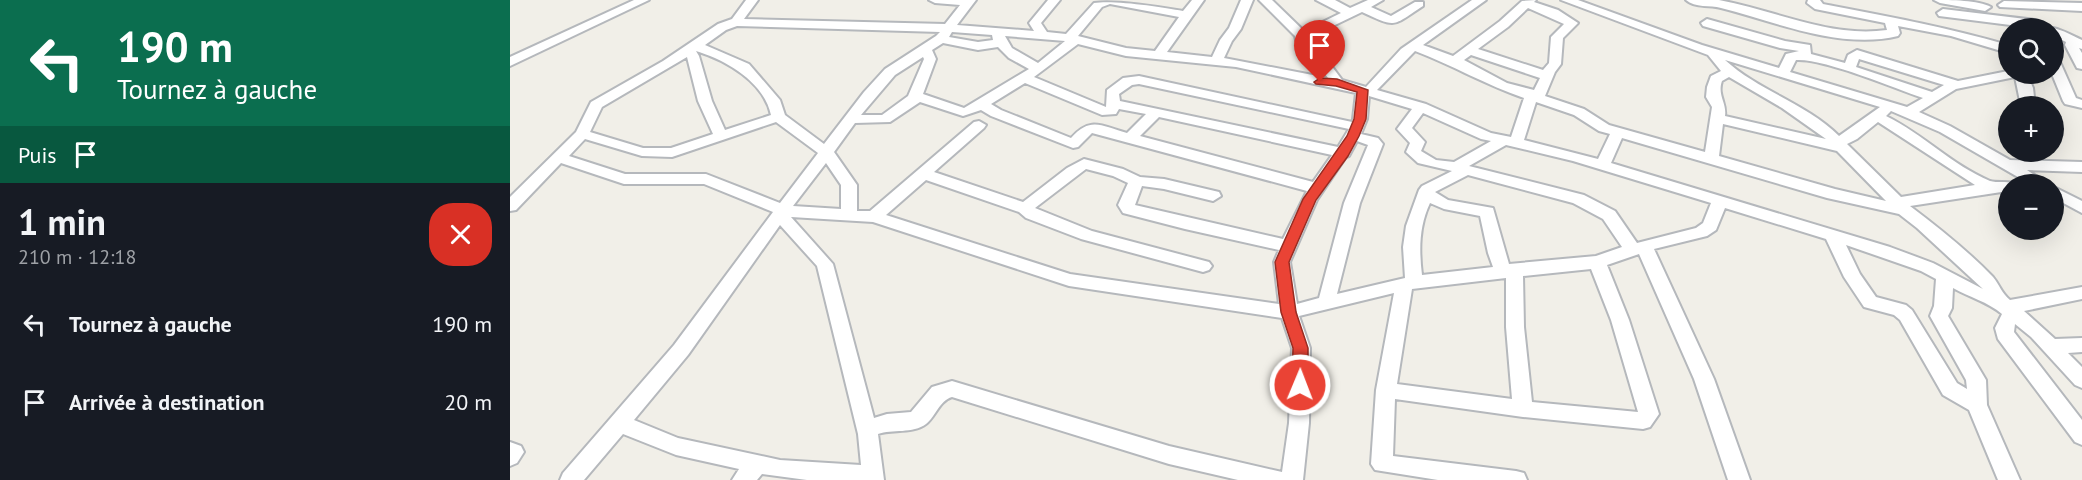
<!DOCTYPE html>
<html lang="fr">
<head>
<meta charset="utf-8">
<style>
	:root { --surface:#171b24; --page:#242831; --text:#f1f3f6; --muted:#9ea1a6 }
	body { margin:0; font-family:"PT Sans",sans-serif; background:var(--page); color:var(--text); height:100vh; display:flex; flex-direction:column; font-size:22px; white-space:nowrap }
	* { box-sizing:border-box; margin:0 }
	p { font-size:20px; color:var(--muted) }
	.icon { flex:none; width:33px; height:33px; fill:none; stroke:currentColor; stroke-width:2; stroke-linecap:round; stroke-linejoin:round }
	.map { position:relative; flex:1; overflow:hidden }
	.details { display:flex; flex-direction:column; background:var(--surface); width:510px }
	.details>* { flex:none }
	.banner { background:#0b6e4f; color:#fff; overflow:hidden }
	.tools { position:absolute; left:1488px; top:18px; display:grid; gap:12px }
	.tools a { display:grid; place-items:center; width:66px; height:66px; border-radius:50%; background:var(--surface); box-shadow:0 6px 24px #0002; font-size:30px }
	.pin { position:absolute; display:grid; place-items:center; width:51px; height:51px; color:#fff; margin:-62px -26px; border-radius:50% 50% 50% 0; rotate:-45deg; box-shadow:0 0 6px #0007 }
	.pin .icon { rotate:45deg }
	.me { position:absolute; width:66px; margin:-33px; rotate:1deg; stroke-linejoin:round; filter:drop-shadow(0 0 4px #0008) }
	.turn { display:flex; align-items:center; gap:21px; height:126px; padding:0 18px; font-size:27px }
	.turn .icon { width:78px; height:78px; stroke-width:2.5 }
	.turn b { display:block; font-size:42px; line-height:51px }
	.then { display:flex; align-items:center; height:57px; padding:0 18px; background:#0003; gap:12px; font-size:22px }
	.round { display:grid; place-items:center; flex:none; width:63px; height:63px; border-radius:24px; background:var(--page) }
	.summary { display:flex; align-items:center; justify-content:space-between; height:102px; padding:0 18px }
	h1 { font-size:36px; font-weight:600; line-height:45px }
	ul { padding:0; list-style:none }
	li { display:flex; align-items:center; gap:18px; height:78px; padding:0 18px }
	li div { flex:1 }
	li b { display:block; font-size:22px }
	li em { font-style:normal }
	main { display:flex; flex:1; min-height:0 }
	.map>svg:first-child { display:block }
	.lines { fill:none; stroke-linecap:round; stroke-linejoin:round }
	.minor-casing { stroke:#b5b8bc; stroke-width:4 }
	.minor { fill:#fff; fill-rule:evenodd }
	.route { fill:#ea4335; stroke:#982c22; stroke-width:1.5 }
</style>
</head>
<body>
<main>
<section class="details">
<div class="banner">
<div class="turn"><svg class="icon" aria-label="left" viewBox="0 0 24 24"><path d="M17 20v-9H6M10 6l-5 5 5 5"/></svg><div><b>190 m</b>Tournez à gauche</div></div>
<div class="then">Puis<svg class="icon" aria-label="arrive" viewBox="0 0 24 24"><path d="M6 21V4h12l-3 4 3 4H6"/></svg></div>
</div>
<div class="summary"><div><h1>1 min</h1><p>210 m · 12:18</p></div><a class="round" style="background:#d93025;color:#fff"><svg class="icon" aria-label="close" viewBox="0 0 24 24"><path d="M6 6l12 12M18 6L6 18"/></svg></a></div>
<ul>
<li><svg class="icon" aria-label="left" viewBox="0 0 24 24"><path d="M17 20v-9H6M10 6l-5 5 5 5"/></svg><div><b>Tournez à gauche</b></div><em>190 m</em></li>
<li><svg class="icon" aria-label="arrive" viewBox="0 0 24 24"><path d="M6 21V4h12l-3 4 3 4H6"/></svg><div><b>Arrivée à destination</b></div><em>20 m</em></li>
</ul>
</section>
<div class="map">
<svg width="1572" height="480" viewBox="0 0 1572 480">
	<rect width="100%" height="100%" fill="#f1efe8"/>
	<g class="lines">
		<defs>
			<g id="minor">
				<polygon points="124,0 139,0 0,66 0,57"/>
				<path d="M236,0H248L234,19L435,24L450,5L425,3L419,0H466L447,25L524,31L519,23L538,0H550L531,23L537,32L556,34L584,3C605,0 651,7 673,11L682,0H694L657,52L702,57L710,40L719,28L731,0H743L731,29L722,41L714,58L818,78L790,41L786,40L785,36L749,0H762L794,31L831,13L806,0H825L840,8L858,0H873L861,7L881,16L905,2H913V6C881,27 887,28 852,12L800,37L832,80L856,87L891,49L962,0H976L913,45L943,56L990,21L1012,1L1026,0L1024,2L1048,10L1068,23L1053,38L1051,64L1045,72L1035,96L1074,109L1099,125L1195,152L1202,107L1196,97L1197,87L1201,76L1211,71L1198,55L1051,0H1068L1192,45L1269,68L1276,54L1289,51L1270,48L1193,26L1191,23L1197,19L1275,41L1300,45L1301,54L1335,63L1338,55L1347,50L1448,81L1498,71V74H1517L1523,88L1525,106H1511L1505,77L1446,89L1409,112L1440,126L1500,160L1572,162V172L1517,170L1538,184H1520L1430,132L1381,111L1376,116C1413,134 1442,165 1480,181C1487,183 1496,181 1503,183L1505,184H1498V191L1400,206C1428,227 1458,251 1483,277C1489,284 1492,294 1500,300L1572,287V299L1514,311L1545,339L1572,338V352L1558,353L1572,367V388L1565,385L1521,337L1505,324L1504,332L1572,420V445L1565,442L1488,339L1485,328L1492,314C1478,302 1459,297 1443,288L1442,308L1438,316L1476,380L1477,405L1510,480H1488L1459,410L1433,395L1390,320L1384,315L1354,307L1334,277L1316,239L1215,208L1206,230L1197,236L1144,249L1204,379L1240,480H1218L1184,379L1129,254L1097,265L1119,320L1149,414L1140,427L1133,429L1013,417L885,399L883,456L1006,471L1014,473L1017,480H928L865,470L861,464L866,390L884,293L789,316L800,348L799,423L793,480H728L659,464L442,397C429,401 426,416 416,424C403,434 382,429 368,434L374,480H297L252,474L247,480H222L229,469L166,455L113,434L74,480H50L53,473L164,345L263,212L194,184H114L51,163L6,210L0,211V197L66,132L81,102L153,61L208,24L222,19ZM600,4L669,17L645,51L616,48L568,36L592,7ZM1018,8L1054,24L1041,37L1039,63L1033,70L968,49L998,27ZM227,26L430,32L426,36L375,69L354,92L314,144L275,115L270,100L239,64L195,45L216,30ZM442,32L482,35L483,40L468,42L439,37ZM495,36L555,41L528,63L502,48ZM433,43L468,50L488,47L499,58L519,69L454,108L413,94L426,59L422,50ZM568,44L616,56L726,67L846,93L843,119L842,122L629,76L613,78L597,90L596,107L524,77ZM186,51C216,60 254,82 261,115L215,130L202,101L189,56ZM905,51C942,65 976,85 1014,98L1001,137L981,133L916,104L867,90ZM961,55L1030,78L1024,90L997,83L954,60ZM177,57L188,101L203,134L161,148H133L80,132L92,107ZM413,57L414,59L398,96L372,115H351L385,75ZM1349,59L1434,85L1422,92L1346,67ZM1215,60L1370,107L1329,136C1297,104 1249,91 1215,60ZM1286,60C1313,58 1384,88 1413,98L1397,107L1280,72ZM1219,77L1272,108L1316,139L1215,116C1217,103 1207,95 1212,81ZM515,83L592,115L606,114L609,109L636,114L617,133C591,126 581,116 561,138L491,110L481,104ZM629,84L839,129L828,147L610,101L609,94L622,85ZM859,96L902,109L887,129L900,143L896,152L908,163L942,171L912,186L909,190L896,226L893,247L895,278L827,294L850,203L873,144L868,138L851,134L857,119ZM410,102L453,116L471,110L481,116L563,148L568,147L582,133L797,191L773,239L625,205L632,186L654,189L703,201L711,196L709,192L654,179L630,177L613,169L574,159L557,168L513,202L424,172L474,128L476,125L469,121L464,122L360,211H347V185L324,152L345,123L380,122ZM1026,102L1064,115L1089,131L1100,134L1088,159L1014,140ZM913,113L971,139L981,141L944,162L926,160L911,151L915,142L902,128ZM649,117L822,155L803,182L630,136ZM266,122L308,153L270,203L196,174H115L59,156L75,139L132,156L162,157ZM1368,122L1465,185L1391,197L1337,144L1347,139ZM1213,124L1327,151L1376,201L1325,189L1209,156ZM1112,138L1317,198L1389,214L1407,228L1473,289L1423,263L1380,247L1101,163ZM847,141L858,145L834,203L809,298L787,304L780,262L807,200L836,157L839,156ZM996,145L1063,161L1201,203L1193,223L1186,228L1127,243L1105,211L1074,195L959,166ZM316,163L331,185V209L283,206ZM576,169L603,176L618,183L608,205L613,213L675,229L769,250L764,262L769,304L560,274L376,215L416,180L509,212L516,218L571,239L693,272L699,270L702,266L699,262L582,231L525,208ZM958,175L1063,203L1093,219L1112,247L1086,256L999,264L983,208L938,200L925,192ZM920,203L934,209L970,216L978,253L983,267L912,275C909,250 909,226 920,203ZM281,217L363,222L559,286L772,318L782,348L779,423L772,472L659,446L442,381L422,387L401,412L377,414L364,418L323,264ZM270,225L307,266L348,434L351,465L270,460L168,438L124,420L178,355ZM1336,245L1411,271L1426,279L1424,306L1420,316L1456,380L1457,389L1447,383L1402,310L1396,305L1366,297L1350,274ZM1081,269L1101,320L1128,412L1022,402L1014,327L1013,276ZM996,278V327L1002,399L887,384L902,289Z"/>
				<path d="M1176,0C1187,0 1198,0 1209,0C1265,10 1319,38 1377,30L1375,23L1305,9L1297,3L1298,0H1310L1313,4C1376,16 1436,27 1498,45V53L1441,36L1388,26L1390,33L1388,36C1331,50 1266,22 1211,8C1200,5 1185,8 1176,0Z"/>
				<path d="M1424,0C1441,0 1468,0 1481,7L1475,11L1430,3Z"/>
				<polygon points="1494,1 1572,3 1572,11 1490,7 1488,5"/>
				<polygon points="1433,9 1525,20 1531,24 1525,28 1429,16 1427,13"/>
				<path d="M1543,28C1553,30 1563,36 1572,40V49L1569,48L1572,53V69L1567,68L1555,45L1556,42L1544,36Z"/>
				<polygon points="1544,58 1550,62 1566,98 1572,100 1572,108 1555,104 1553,101 1542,74"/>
				<polygon points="1544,187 1572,201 1572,213 1544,198"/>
				<polygon points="0,442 11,446 14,452 7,463 0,466"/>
			</g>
		</defs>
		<!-- minor casing -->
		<use href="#minor" class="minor-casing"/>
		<!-- minor -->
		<use href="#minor" class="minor"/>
	</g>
	<!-- route -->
	<polygon class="route" points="810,78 827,79 858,90 856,119 849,136 838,156 806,200 779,262 786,312 798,348 798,385 795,390 790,392 784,390 782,385 783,348 771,312 765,262 793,199 837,136 844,119 847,92 826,86 806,84 804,82"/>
</svg>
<div class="tools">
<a><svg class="icon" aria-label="search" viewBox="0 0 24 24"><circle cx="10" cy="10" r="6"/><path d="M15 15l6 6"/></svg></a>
<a>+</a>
<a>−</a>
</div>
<div class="pin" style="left:810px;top:82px;background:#d93025"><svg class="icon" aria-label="arrive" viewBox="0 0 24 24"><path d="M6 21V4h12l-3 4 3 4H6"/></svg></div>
<svg class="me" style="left:790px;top:385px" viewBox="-20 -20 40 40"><circle r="17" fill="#ea4335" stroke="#fff" stroke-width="3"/><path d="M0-11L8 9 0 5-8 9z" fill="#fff"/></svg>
</div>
</main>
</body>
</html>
